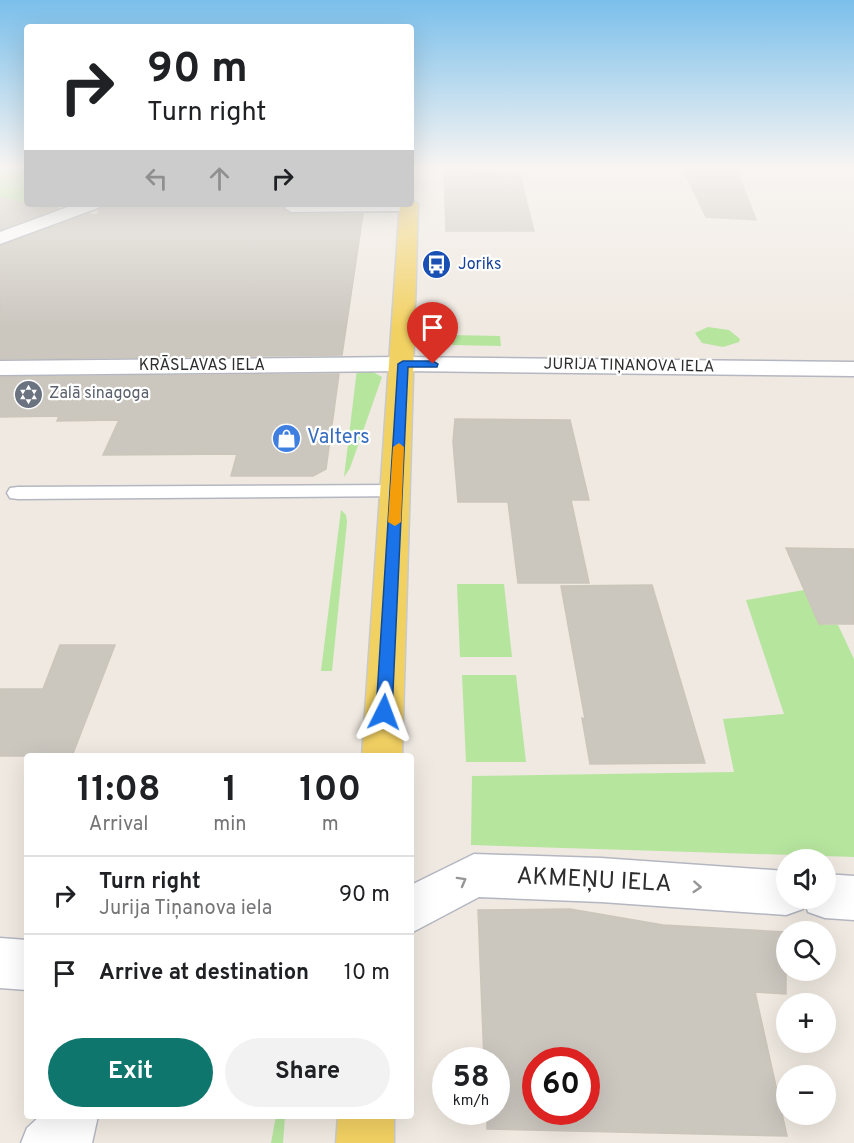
<!DOCTYPE html>
<html lang="en">
<head>
<meta charset="utf-8">
<style>
	:root { --surface:#fff; --page:#f2f2f2; --text:#202124; --muted:#757577; --line:#e0e0e0; --accent:#0f766e }
	body { margin:0; font-family:Overpass,sans-serif; background:var(--page); color:var(--text); height:100vh; display:flex; flex-direction:column; font-size:22px; white-space:nowrap }
	* { box-sizing:border-box; margin:0 }
	p { font-size:20px; color:var(--muted) }
	.icon { flex:none; width:33px; height:33px; fill:none; stroke:currentColor; stroke-width:2; stroke-linecap:round; stroke-linejoin:round }
	.map { position:relative; flex:1; overflow:hidden }
	.side { position:absolute; left:24px; top:753px; width:390px; height:366px; display:flex; flex-direction:column; background:var(--surface); border-radius:6px; box-shadow:0 6px 24px #0002 }
	.side>* { flex:none }
	.banner { position:absolute; left:24px; top:24px; width:390px; height:183px; border-radius:6px; box-shadow:0 6px 24px #0002; background:#fff; color:var(--text); overflow:hidden }
	.fabs { position:absolute; left:776px; top:849px; display:grid; gap:12px }
	.fabs a { display:grid; place-items:center; width:60px; height:60px; border-radius:50%; background:var(--surface); box-shadow:0 6px 24px #0002; font-size:30px }
	.speed { position:absolute; left:432px; top:1047px; display:flex; gap:12px; font-size:30px; font-weight:700; text-align:center }
	.speed>* { display:grid; place-content:center; width:78px; height:78px; border-radius:50%; background:var(--surface); box-shadow:0 6px 24px #0002; line-height:1 }
	.speed small { font-size:15px; font-weight:400 }
	.speed .limit { border:9px solid #d22; background:#fff; color:#111 }
	.pin { position:absolute; display:grid; place-items:center; width:51px; height:51px; color:#fff; margin:-62px -26px; border-radius:50% 50% 50% 0; rotate:-45deg; box-shadow:0 0 6px #0007 }
	.pin .icon { rotate:45deg }
	.me { position:absolute; width:66px; margin:-33px; rotate:3deg; stroke-linejoin:round; filter:drop-shadow(0 0 4px #0008) }
	.turn { display:flex; align-items:center; gap:21px; height:126px; padding:0 24px; font-size:27px }
	.turn .icon { width:78px; height:78px; stroke-width:2.5 }
	.turn b { display:block; font-size:42px; line-height:51px }
	.lanes { display:flex; align-items:center; height:57px; padding:0 24px; background:#0003; justify-content:center; gap:30px; direction:ltr }
	.lanes .off { opacity:.35 }
	.eta { display:flex; justify-content:space-evenly; align-items:center; height:102px; text-align:center }
	.eta b { font-size:36px; font-weight:700; line-height:42px }
	.primary-button { display:flex; gap:12px; margin-top:auto; padding:12px 24px }
	.primary-button a { flex:1; height:69px; border-radius:36px; background:var(--accent); color:#fff; font-size:24px; font-weight:700; line-height:69px; text-align:center }
	.primary-button a+a { background:var(--page); color:var(--text) }
	ul { padding:0; list-style:none }
	li { display:flex; align-items:center; gap:18px; height:78px; padding:0 24px; border-top:2px solid var(--line) }
	li div { flex:1 }
	li b { display:block; font-size:22px }
	li em { font-style:normal }
	.map>svg:first-child { display:block }
	.green { fill:#b6e59e }
	.building { fill:#cbc7bf; stroke:#cbc5ba; stroke-width:1.5; fill-rule:evenodd }
	.lines { fill:none; stroke-linecap:round; stroke-linejoin:round }
	.lane-casing { stroke:#b4b7c1; stroke-width:3 }
	.street-casing { stroke:#b4b7c1; stroke-width:3 }
	.primary-casing { stroke:#c9c9c9; stroke-width:3 }
	.lane { fill:#fff; fill-rule:evenodd }
	.street { fill:#fff; fill-rule:evenodd }
	.primary { fill:#f2d163; fill-rule:evenodd }
	.oneway { stroke:#969696 }
	.route { fill:#1a73e8; stroke:#114b97; stroke-width:1.5 }
	.slow { fill:#f59e0b }
	.labels { text-anchor:middle; dominant-baseline:central; stroke-width:4.5; stroke-linejoin:round; paint-order:stroke }
	.far-transit-label { font-size:16px; fill:#164399; stroke:#fff; text-anchor:start }
	.far-street-label { font-size:16px; fill:#2e2e2e; stroke:#fff }
	.far-worship-label { font-size:16px; fill:#5b616d; stroke:#fff; text-anchor:start }
	.shop-label { font-size:20px; fill:#366cbe; stroke:#fff; text-anchor:start }
	.near-street-label { font-size:24px; fill:#2e2e2e; stroke:#fff }
</style>
</head>
<body>
<div class="map">
<svg width="854" height="1143" viewBox="0 0 854 1143">
	<rect width="100%" height="100%" fill="#efe9e1"/>
	<!-- green -->
	<g class="green">
		<polygon points="4,168 27,168 27,204 61,204 0,231 0,170"/>
		<polygon points="708,327 729,330 740,339 739,342 723,347 702,343 695,333"/>
		<polygon points="452,335 500,336 501,346 452,345"/>
		<polygon points="357,369 371,371 382,377 350,468 344,477"/>
		<polygon points="341,510 346,515 347,522 332,671 321,671"/>
		<polygon points="457,584 504,584 512,657 460,657"/>
		<polygon points="804,590 819,624 838,625 854,659 854,857 471,845 472,776 734,772 723,719 784,714 746,600"/>
		<polygon points="462,675 516,675 526,762 466,762"/>
		<polygon points="276,1116 285,1116 283,1143 271,1143"/>
	</g>
	<!-- building -->
	<g class="building">
		<polygon points="444,168 519,172 534,231 446,231"/>
		<polygon points="683,168 736,168 756,220 706,217"/>
		<polygon points="0,197 27,204 59,208 0,230"/>
		<polygon points="103,204 287,204 283,209 291,214 363,214 342,355 0,359 0,246 89,214 97,215"/>
		<polygon points="339,374 326,469 313,476 231,476 237,454 103,455 119,420 57,421 59,416 0,417 0,377"/>
		<polygon points="455,419 570,420 589,500 571,500 589,583 518,583 508,502 458,502 453,442"/>
		<polygon points="786,548 854,549 854,624 819,624"/>
		<polygon points="652,585 705,763 590,764 582,718 585,719 561,586"/>
		<polygon points="60,645 115,645 72,756 0,756 0,689 43,689"/>
		<path d="M570,909L663,925L786,932V994L755,992L787,1136L487,1129V1112H496V1060H484L478,910ZM536,1060H586V1112H536Z"/>
	</g>
	<g class="lines">
		<defs>
			<g id="lane">
				<polygon points="411,203 416,207 410,211 291,212 285,208 291,204"/>
				<polygon points="396,485 404,486 407,491 404,496 18,499 10,498 7,493 10,488 18,487"/>
				<polygon points="40,1116 98,1116 92,1143 21,1143 27,1128"/>
			</g>
			<g id="street">
				<polygon points="76,204 101,204 98,208 0,244 0,232"/>
				<polygon points="403,357 854,362 854,376 403,371 0,375 0,361"/>
				<polygon points="474,854 601,858 786,871 786,898 825,898 825,874 854,876 854,920 825,918 808,912 805,903 803,909 786,915 601,902 479,897 411,933 411,885"/>
				<polygon points="0,938 27,940 27,990 0,988"/>
			</g>
			<g id="primary">
				<polygon points="411,199 418,204 402,756 362,756 400,204 411,204"/>
				<polygon points="338,1116 394,1116 394,1143 336,1143"/>
			</g>
		</defs>
		<!-- lane casing -->
		<use href="#lane" class="lane-casing"/>
		<!-- street casing -->
		<use href="#street" class="street-casing"/>
		<!-- primary casing -->
		<use href="#primary" class="primary-casing"/>
		<!-- lane -->
		<use href="#lane" class="lane"/>
		<!-- street -->
		<use href="#street" class="street"/>
		<!-- primary -->
		<use href="#primary" class="primary"/>
	</g>
	<!-- one-way arrows -->
	<defs><path id="oneway-chevron" d="M-2-3.5L2.5 0L-2 3.5" fill="none" stroke-width="1.6" stroke-linecap="round" stroke-linejoin="round" transform="scale(1.5)"/></defs>
	<g class="oneway">
		<use href="#oneway-chevron" transform="translate(462 881) rotate(-29)"/>
		<use href="#oneway-chevron" transform="translate(697 887) rotate(4)"/>
	</g>
	<!-- sky -->
	<linearGradient id="sky" x2="0" y2="1"><stop stop-color="#7abfeb"/><stop offset="0.51" stop-color="#f8f5f2"/><stop offset="1" stop-color="#f8f5f2" stop-opacity="0"/></linearGradient>
	<rect width="854" height="328" fill="url(#sky)"/>
	<!-- route -->
	<polygon class="route" points="433,361 438,364 437,367 408,367 392,712 384,718 376,712 398,364 403,361"/>
	<!-- slow -->
	<polygon class="slow" points="399,443 404,447 401,522 395,526 388,522 393,447"/>
	<!-- icons -->
	<defs>
		<symbol id="bus-disc" viewBox="-11 -11 22 22"><circle r="9.5" fill="#1a4fb4" stroke="#fff"/><path d="M-5-6H5V4H4V6H2V4H-2V6H-4V4H-5ZM-3.5-4V0h7V-4ZM-3.5 1.2v1.5H-2V1.2ZM2 1.2v1.5H3.5V1.2Z" fill="#fff"/></symbol>
		<symbol id="synagogue-disc" viewBox="-11 -11 22 22"><circle r="9.5" fill="#6b7280" stroke="#fff"/><path d="M0-6.5L5.6 3.2H-5.6ZM0 6.5L5.6-3.2H-5.6Z" fill="#fff"/></symbol>
		<symbol id="shop-disc" viewBox="-11 -11 22 22"><circle r="9.5" fill="#3f7fe0" stroke="#fff"/><path d="M-5-2.5h2.3a2.7 3.5 0 0 1 5.4 0H5L5.5 6h-11ZM-1.5-2.5h3a1.5 2.3 0 0 0-3 0Z" fill="#fff"/></symbol>
	</defs>
	<g fill-rule="evenodd">
		<use href="#bus-disc" x="420" y="248" width="33" height="33"/>
		<use href="#synagogue-disc" x="12" y="378" width="33" height="33"/>
		<use href="#shop-disc" x="270" y="422" width="33" height="33"/>
	</g>
	<g class="labels">
		<!-- far-transit labels -->
		<g class="far-transit-label">
			<text x="458" y="265">Joriks</text>
		</g>
		<!-- far-street labels -->
		<g class="far-street-label">
			<text x="202" y="366">KRĀSLAVAS IELA</text>
			<text transform="translate(629 366) rotate(1)">JURIJA TIŅANOVA IELA</text>
		</g>
		<!-- far-worship labels -->
		<g class="far-worship-label">
			<text x="49" y="394">Zalā sinagoga</text>
		</g>
		<!-- shop labels -->
		<g class="shop-label">
			<text x="307" y="438">Valters</text>
		</g>
		<!-- near-street labels -->
		<g class="near-street-label">
			<text transform="translate(594 881) rotate(3)">AKMEŅU IELA</text>
		</g>
	</g>
</svg>
<div class="fabs">
<a><svg class="icon" aria-label="sound" viewBox="0 0 24 24"><path d="M4 9h4l5-4v14l-5-4H4zM17 9q2 3 0 6"/></svg></a>
<a><svg class="icon" aria-label="search" viewBox="0 0 24 24"><circle cx="10" cy="10" r="6"/><path d="M15 15l6 6"/></svg></a>
<a>+</a>
<a>−</a>
</div>
<div class="speed"><div>58<small>km/h</small></div><div class="limit">60</div></div>
<div class="pin" style="left:433px;top:364px;background:#d93025"><svg class="icon" aria-label="arrive" viewBox="0 0 24 24"><path d="M6 21V4h12l-3 4 3 4H6"/></svg></div>
<svg class="me" style="left:384px;top:712px" viewBox="-20 -20 40 40"><path d="M0-17L14 15 0 8-14 15z" fill="#1a73e8" stroke="#fff" stroke-width="4"/></svg>
<div class="banner">
<div class="turn"><svg class="icon" aria-label="right" viewBox="0 0 24 24"><path d="M7 20v-9h11M14 6l5 5-5 5"/></svg><div><b>90 m</b>Turn right</div></div>
<div class="lanes"><svg class="icon off" aria-label="left" viewBox="0 0 24 24"><path d="M17 20v-9H6M10 6l-5 5 5 5"/></svg><svg class="icon off" aria-label="ahead" viewBox="0 0 24 24"><path d="M12 20V5M6 11l6-6 6 6"/></svg><svg class="icon" aria-label="right" viewBox="0 0 24 24"><path d="M7 20v-9h11M14 6l5 5-5 5"/></svg></div>
</div>
<section class="side">
<div class="eta">
<div><b>11:08</b><p>Arrival</p></div>
<div><b>1</b><p>min</p></div>
<div><b>100</b><p>m</p></div>
</div>
<ul>
<li><svg class="icon" aria-label="right" viewBox="0 0 24 24"><path d="M7 20v-9h11M14 6l5 5-5 5"/></svg><div><b>Turn right</b><p>Jurija Tiņanova iela</p></div><em>90 m</em></li>
<li><svg class="icon" aria-label="arrive" viewBox="0 0 24 24"><path d="M6 21V4h12l-3 4 3 4H6"/></svg><div><b>Arrive at destination</b></div><em>10 m</em></li>
</ul>
<div class="primary-button"><a>Exit</a><a>Share</a></div>
</section>
</div>
</body>
</html>
